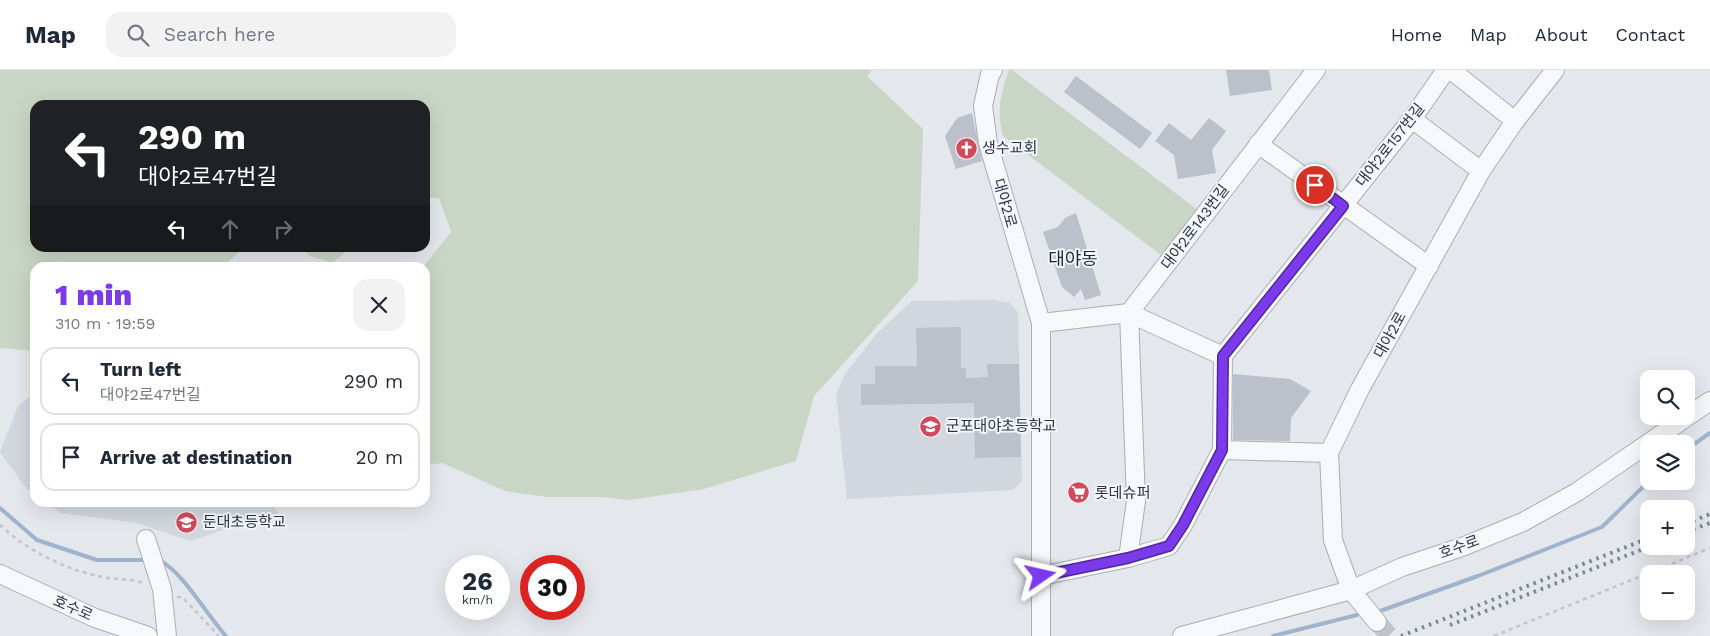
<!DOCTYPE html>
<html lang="en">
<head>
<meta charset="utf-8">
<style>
	:root { --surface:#fff; --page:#f2f2f3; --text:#1f2937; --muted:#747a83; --line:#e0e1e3; --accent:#7c3aed }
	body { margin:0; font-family:"Work Sans","Noto Sans KR",sans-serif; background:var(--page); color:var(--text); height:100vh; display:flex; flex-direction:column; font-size:19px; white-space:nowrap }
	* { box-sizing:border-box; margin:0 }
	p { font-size:16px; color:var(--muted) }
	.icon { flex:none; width:28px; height:28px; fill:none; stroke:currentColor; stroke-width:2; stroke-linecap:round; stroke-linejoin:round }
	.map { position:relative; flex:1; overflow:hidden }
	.drawer { position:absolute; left:30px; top:192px; width:400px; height:245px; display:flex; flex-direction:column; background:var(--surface); border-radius:15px; box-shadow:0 5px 20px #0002 }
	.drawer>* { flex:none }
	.hud { position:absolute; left:30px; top:30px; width:400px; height:152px; border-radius:15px; box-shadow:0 5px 20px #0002; background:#202124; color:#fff; overflow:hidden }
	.buttons { position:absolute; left:1640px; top:300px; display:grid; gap:10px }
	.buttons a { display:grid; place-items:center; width:55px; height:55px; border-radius:10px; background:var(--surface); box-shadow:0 5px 20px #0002; font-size:25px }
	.speed { position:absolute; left:445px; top:485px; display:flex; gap:10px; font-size:25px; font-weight:700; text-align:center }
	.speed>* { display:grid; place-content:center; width:65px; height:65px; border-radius:50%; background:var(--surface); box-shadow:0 5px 20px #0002; line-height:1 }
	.speed small { font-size:12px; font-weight:400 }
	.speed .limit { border:8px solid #d22; background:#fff; color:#111 }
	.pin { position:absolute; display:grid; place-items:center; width:42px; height:42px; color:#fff; margin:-21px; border:2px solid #fff; border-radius:50%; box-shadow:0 1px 5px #0007 }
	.me { position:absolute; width:55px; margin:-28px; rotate:79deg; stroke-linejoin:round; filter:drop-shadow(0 0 4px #0008) }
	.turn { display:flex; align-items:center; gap:18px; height:105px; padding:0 25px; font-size:22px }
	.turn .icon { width:65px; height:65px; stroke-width:2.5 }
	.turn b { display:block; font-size:35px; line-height:42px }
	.lanes { display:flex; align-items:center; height:48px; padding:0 25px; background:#0003; justify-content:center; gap:25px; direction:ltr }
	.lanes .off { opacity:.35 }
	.round { display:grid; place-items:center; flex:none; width:52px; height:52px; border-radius:15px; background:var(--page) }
	.overview { display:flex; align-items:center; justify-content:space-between; height:85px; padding:0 25px }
	h1 { font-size:30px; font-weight:800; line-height:38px; color:var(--accent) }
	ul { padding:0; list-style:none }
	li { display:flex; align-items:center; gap:15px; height:68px; margin:0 10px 8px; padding:0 15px; border:2px solid var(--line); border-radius:15px }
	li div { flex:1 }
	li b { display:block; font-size:19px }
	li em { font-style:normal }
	header { display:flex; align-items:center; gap:30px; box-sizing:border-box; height:70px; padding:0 25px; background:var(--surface); border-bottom:1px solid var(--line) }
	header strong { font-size:24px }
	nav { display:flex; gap:28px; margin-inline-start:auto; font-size:18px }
	.search { width:350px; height:45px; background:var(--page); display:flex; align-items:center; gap:12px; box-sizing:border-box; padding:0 18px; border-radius:15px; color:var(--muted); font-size:19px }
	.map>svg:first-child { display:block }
	.built { fill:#d2d6de }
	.green { fill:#c9d6c5 }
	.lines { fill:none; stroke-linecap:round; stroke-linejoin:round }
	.stream { stroke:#9fb4cc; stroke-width:4 }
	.building { fill:#bbc0ca }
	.minor-tunnel { stroke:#bfc3cb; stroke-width:18; stroke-dasharray:18 9; stroke-linecap:butt }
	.minor-casing { stroke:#a9aeb7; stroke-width:20 }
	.path { stroke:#c2c5cb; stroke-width:2.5; stroke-dasharray:4 4; stroke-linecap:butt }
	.minor { stroke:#f7f8fa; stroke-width:18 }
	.rail { stroke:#7d8696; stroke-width:4; stroke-dasharray:2.5 5; stroke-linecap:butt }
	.route-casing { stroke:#51269a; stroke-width:12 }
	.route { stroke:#7c3aed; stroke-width:9 }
	.labels { text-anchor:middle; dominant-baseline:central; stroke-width:4; stroke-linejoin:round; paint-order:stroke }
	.street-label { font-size:15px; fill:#2b3445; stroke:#f4f6f9 }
	.poi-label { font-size:15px; fill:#2b3445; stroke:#f4f6f9; text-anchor:start }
	.quarter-label { font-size:18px; fill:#1d2536; stroke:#f4f6f9 }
</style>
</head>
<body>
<header>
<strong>Map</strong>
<div class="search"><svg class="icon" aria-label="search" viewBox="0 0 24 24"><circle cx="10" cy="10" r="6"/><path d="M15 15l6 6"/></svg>Search here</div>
<nav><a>Home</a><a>Map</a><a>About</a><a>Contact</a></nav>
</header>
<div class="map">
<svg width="1710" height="566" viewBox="0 0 1710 566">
	<rect width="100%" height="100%" fill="#e4e7ec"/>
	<!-- built -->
	<g class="built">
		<polygon points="994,230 1010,233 1018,242 1022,411 1013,420 847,429 836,324 845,304 877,263 912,231"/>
		<polygon points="35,322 35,424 26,418 0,382 18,336"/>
		<polygon points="46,433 272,433 282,449 250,451 190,471 137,453 61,443"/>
	</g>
	<!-- green -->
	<g class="green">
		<polygon points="0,0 872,0 867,6 923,59 918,211 814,326 796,391 704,419 629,430 602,427 546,427 505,421 442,393 425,395 425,198 423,197 451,162 439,128 425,128 425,35 35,35 35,178 244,178 222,197 35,198 35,281 0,278"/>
		<path d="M1009,0H1012L1198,140L1161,185L1003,66C996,42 1001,23 1009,0Z"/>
		<polygon points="305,178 351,178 332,193 308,185"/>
	</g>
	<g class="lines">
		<!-- stream -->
		<g class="stream">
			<polyline points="1686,380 1710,363"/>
			<polyline points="0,438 37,470 97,490 147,490"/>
			<path d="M159,490C182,501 207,545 226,566"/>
			<polyline points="1380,541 1478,506 1602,457 1649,411"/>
			<polyline points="1273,566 1357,545"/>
		</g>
	</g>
	<!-- building -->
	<g class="building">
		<polygon points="1226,0 1269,0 1272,20 1230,26"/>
		<polygon points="1076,6 1152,63 1140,79 1064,22"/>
		<polygon points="972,43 982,91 956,99 945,66 957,48"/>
		<polygon points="1209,48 1226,61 1212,80 1216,103 1178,109 1174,85 1155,71 1169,53 1191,70"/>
		<polygon points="1076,143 1101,225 1085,230 1081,219 1074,227 1062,217 1043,162 1058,157 1065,148"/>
		<polygon points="961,257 961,298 966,298 966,308 988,307 987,294 1019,294 1021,387 975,388 974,333 861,335 861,314 875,314 875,296 917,296 916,258"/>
		<polygon points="1233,304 1290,309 1311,321 1291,348 1290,371 1233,370"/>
	</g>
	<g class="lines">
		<!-- minor-tunnel -->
		<polyline class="minor-tunnel" points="1377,552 1390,566"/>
		<defs>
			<g id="minor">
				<polyline points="993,0 990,4 983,36 988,73 1041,253 1041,566"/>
				<polyline points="1451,0 1515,51"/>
				<polyline points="1412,49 1481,101"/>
				<polyline points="1258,74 1429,196"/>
				<polyline points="1041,253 1129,243 1316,0"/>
				<polyline points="1222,380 1329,383"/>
				<polyline points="146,469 162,519 167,566"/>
				<polyline points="1128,488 1136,431 1129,243 1223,286"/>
				<polyline points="0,504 95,548 148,566"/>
				<polyline points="1041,506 1128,488 1169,476 1183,455 1222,380 1223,286 1412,49 1446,0"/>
				<polyline points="1377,552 1351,520 1333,470 1329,383 1360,319 1481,101 1515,51 1555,0"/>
				<polyline points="1182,566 1351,520 1402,497 1462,477 1523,452 1577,422 1710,331"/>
			</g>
		</defs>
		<!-- minor casing -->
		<use href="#minor" class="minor-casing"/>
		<!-- path -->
		<g class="path">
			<path d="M0,455C28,481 66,500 103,507C116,510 133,508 145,514"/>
			<polyline points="177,527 182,527 219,566"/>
			<polyline points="1494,566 1710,478"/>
		</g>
		<!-- minor -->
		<use href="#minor" class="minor"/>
		<!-- rail -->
		<g class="rail">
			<polyline points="1686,454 1710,444"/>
			<polyline points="1686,462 1710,453"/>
			<polyline points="1450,555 1651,476"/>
			<polyline points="1401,566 1649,468"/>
		</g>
	</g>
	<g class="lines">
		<defs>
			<polyline id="route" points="1041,506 1128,488 1169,476 1183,455 1222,380 1223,286 1343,136 1315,115"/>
		</defs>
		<!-- route casing -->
		<use href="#route" class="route-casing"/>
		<!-- route -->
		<use href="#route" class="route"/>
	</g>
	<!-- icons -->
	<defs>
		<symbol id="church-disc" viewBox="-11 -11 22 22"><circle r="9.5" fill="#d1495b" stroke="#f4f6f9"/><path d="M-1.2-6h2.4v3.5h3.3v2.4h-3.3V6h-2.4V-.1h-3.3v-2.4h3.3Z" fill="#fff"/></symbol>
		<symbol id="school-disc" viewBox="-11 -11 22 22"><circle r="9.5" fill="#d1495b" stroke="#f4f6f9"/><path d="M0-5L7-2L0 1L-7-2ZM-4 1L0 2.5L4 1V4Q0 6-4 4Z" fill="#fff"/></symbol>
		<symbol id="supermarket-disc" viewBox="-11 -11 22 22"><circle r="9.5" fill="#d1495b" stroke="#f4f6f9"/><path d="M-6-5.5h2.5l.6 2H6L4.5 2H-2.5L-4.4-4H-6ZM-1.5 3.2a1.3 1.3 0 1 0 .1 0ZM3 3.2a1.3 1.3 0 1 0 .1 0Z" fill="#fff"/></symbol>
	</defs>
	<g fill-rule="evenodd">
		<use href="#church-disc" x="954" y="66" width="25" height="25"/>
		<use href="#school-disc" x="918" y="344" width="25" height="25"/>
		<use href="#supermarket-disc" x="1066" y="410" width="25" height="25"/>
		<use href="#school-disc" x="174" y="440" width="25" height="25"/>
	</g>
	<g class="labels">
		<!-- street labels -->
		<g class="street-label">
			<text transform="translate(1390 75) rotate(-52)">대야2로157번길</text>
			<text transform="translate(1005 133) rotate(74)">대야2로</text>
			<text transform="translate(1195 157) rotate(-53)">대야2로143번길</text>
			<text transform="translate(1390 265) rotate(-61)">대야2로</text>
			<text transform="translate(1459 477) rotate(-20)">호수로</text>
			<text transform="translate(73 538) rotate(24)">호수로</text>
		</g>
		<!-- poi labels -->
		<g class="poi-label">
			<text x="982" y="78">생수교회</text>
			<text x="946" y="356">군포대야초등학교</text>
			<text x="1095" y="423">롯데슈퍼</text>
			<text x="203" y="452">둔대초등학교</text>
		</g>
		<!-- quarter labels -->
		<g class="quarter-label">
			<text x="1073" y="188">대야동</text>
		</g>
	</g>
</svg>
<div class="buttons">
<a><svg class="icon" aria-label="search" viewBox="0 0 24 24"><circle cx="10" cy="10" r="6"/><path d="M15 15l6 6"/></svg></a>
<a><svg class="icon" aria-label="layers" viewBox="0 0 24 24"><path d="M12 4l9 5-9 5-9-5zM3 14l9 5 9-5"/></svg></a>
<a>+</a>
<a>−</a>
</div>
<div class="speed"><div>26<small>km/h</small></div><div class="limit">30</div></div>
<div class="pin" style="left:1315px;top:115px;background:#d93025"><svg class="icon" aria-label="arrive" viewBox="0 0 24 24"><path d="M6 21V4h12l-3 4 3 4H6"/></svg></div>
<svg class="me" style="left:1041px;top:506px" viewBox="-20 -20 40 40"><path d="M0-17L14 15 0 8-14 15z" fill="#7c3aed" stroke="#fff" stroke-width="4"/></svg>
<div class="hud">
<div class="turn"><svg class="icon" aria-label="left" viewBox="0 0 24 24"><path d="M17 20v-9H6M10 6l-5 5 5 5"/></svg><div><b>290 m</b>대야2로47번길</div></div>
<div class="lanes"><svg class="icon" aria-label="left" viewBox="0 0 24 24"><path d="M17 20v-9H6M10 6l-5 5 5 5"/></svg><svg class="icon off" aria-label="ahead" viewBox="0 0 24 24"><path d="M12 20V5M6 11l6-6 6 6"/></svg><svg class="icon off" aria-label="right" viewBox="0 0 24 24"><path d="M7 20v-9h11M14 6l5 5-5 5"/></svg></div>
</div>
<section class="drawer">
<div class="overview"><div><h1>1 min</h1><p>310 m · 19:59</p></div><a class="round"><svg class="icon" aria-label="close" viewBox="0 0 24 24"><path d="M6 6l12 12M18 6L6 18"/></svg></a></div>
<ul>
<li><svg class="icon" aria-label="left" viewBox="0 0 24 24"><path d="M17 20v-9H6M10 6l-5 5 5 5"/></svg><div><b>Turn left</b><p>대야2로47번길</p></div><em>290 m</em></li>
<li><svg class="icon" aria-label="arrive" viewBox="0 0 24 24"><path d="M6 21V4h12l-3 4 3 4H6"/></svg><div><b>Arrive at destination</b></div><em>20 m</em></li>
</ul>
</section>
</div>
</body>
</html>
